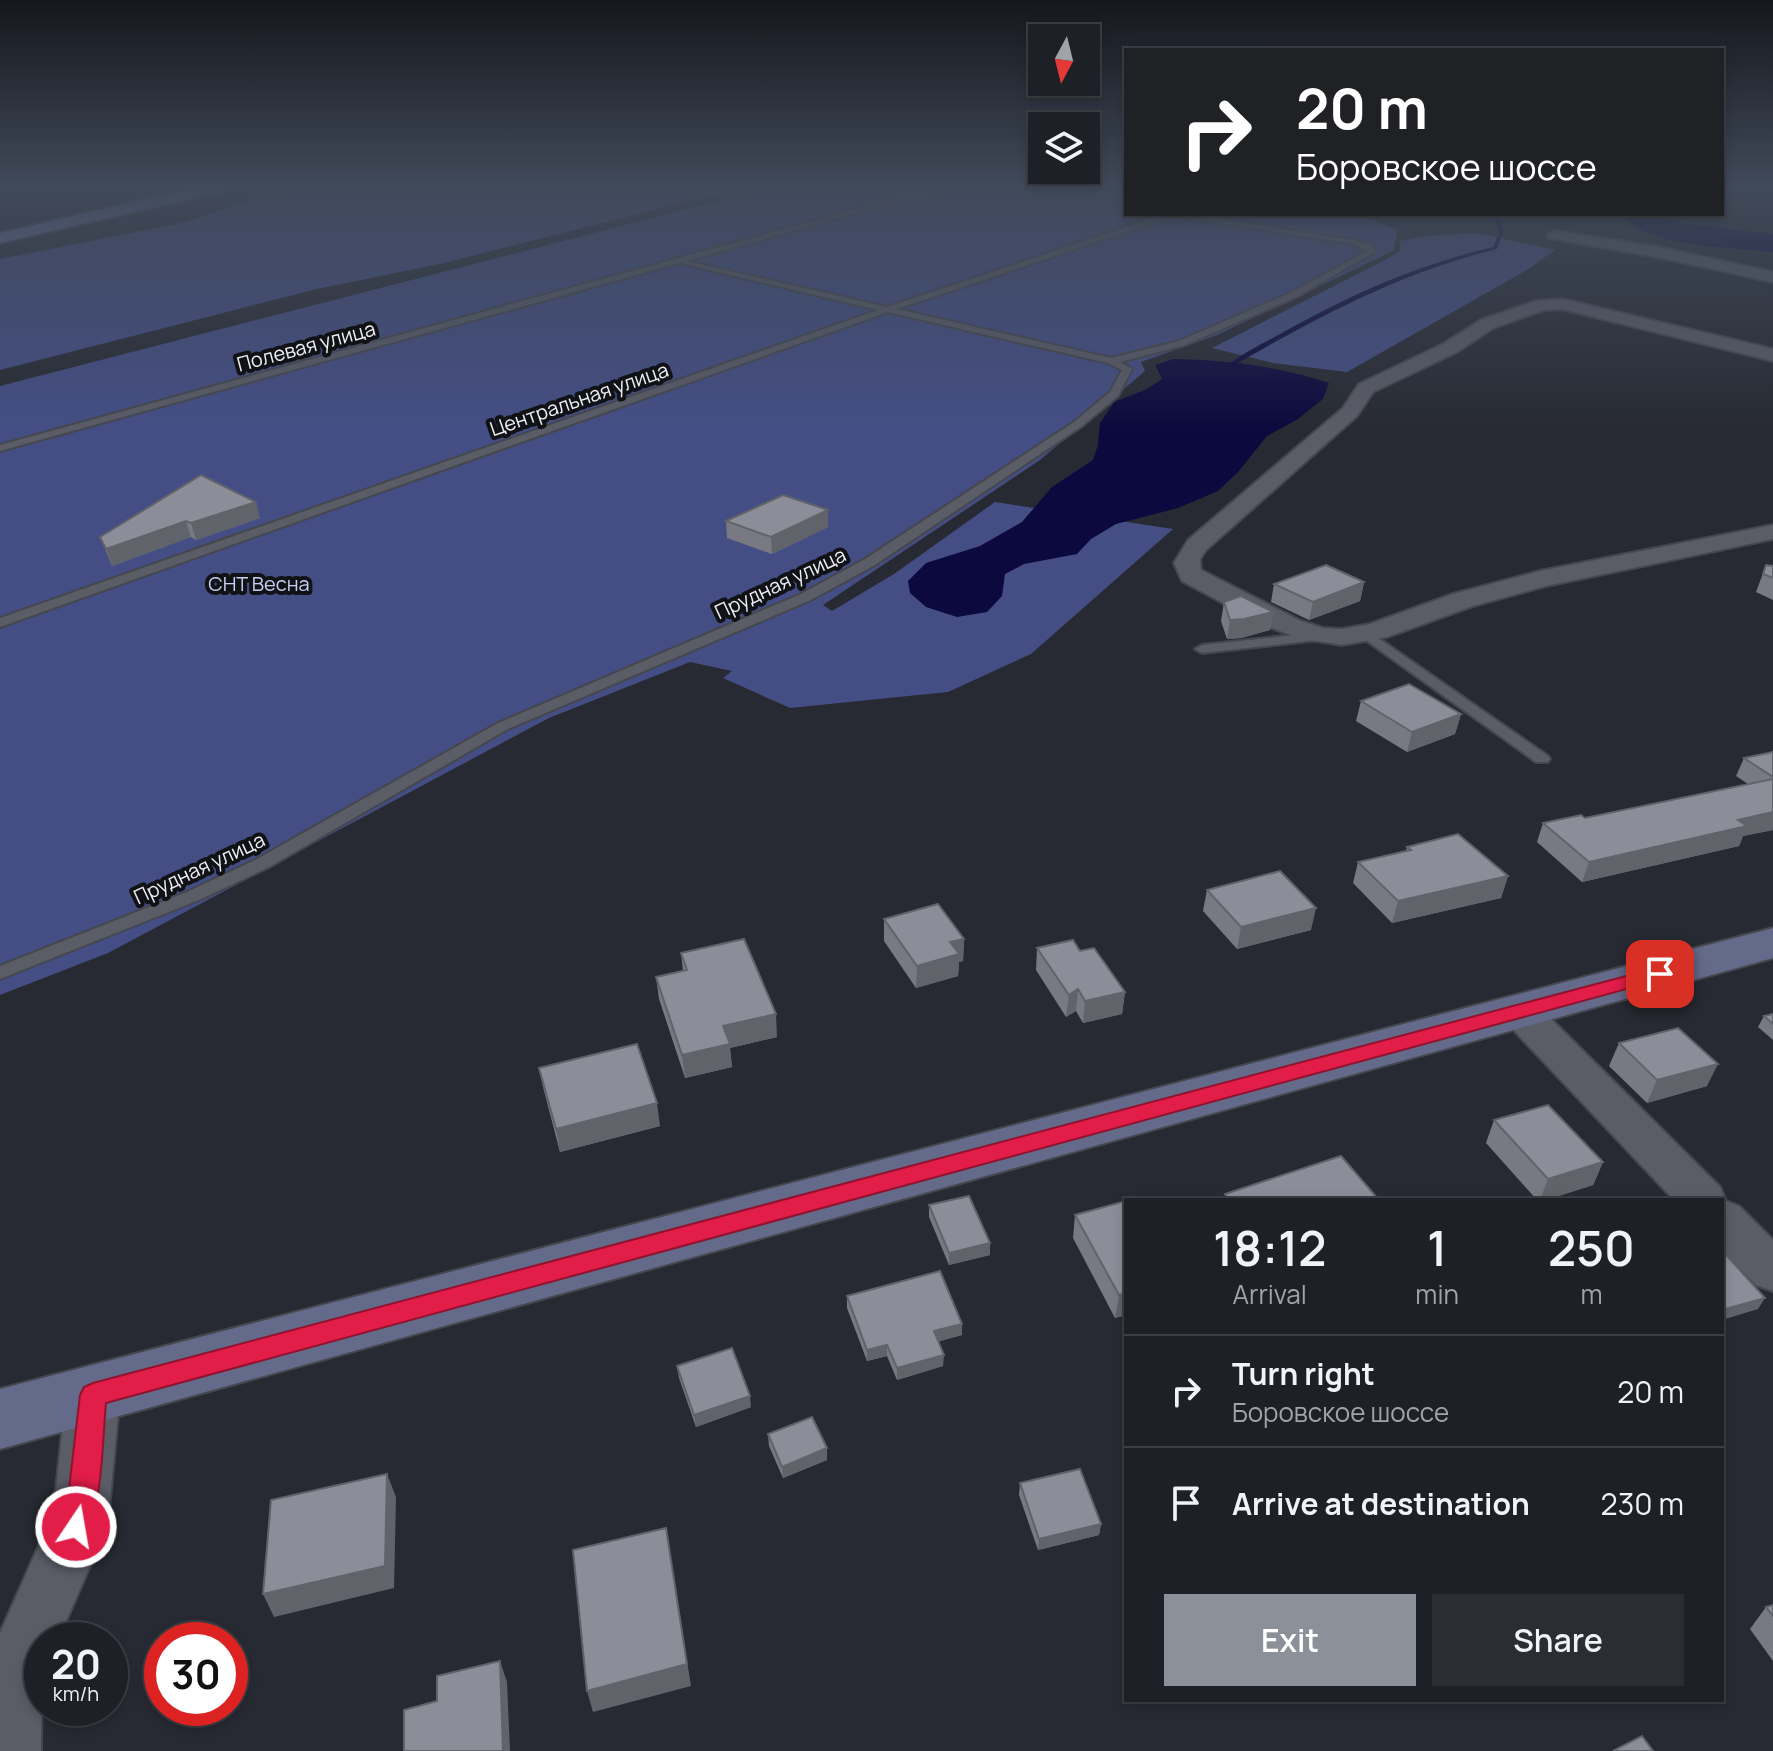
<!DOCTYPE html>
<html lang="en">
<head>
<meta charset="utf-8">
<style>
	:root { --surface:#1d2026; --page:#2a2d32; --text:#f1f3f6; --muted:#a0a3a7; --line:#3b3e43; --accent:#8c9099 }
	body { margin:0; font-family:Manrope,sans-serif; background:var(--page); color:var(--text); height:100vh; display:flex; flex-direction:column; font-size:30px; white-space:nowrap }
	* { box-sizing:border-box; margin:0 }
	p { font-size:26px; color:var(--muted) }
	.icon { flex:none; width:44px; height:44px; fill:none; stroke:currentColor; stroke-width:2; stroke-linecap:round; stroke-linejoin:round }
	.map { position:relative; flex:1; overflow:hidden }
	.side { position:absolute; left:1124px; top:1198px; width:600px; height:504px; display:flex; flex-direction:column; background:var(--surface); border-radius:0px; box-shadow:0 4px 12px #0003,0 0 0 2px var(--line) }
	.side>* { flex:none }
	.guide { position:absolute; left:1124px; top:48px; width:600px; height:168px; border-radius:0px; box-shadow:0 4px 12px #0003,0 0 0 2px var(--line); background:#202124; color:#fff; overflow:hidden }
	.needle { width:52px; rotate:187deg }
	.buttons { position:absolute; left:1028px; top:24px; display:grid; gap:16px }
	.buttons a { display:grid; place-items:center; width:72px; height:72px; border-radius:0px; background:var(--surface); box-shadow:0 4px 12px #0003,0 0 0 2px var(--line); font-size:40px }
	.speed { position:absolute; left:24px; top:1622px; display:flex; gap:16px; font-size:40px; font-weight:700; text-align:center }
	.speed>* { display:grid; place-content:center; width:104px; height:104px; border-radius:50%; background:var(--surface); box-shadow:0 4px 12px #0003,0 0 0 2px var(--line); line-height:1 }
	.speed small { font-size:20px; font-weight:400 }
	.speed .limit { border:12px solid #d22; background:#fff; color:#111 }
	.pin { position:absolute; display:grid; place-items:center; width:68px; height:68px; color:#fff; margin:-34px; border-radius:16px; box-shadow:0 4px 12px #0006 }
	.me { position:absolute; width:88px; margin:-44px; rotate:12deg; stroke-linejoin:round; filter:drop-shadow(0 0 6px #0008) }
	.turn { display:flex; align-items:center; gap:28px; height:168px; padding:0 40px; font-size:36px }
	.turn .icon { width:104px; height:104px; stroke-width:2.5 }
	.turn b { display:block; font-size:56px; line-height:68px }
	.eta { display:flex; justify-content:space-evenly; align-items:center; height:136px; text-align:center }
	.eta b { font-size:48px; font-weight:600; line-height:56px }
	.cta { display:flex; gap:16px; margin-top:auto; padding:16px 40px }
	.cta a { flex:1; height:92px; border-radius:0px; background:var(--accent); color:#fff; font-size:32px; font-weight:600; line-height:92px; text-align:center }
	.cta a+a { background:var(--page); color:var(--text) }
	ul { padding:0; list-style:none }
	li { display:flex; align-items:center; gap:24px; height:112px; padding:0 40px; border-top:2px solid var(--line) }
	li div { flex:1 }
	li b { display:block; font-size:30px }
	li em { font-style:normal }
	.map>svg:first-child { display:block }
	.green { fill:#444e85 }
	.water { fill:#0b093d }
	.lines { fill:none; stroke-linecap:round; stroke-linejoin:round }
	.stream { fill:#0b093d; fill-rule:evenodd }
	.river { fill:#0b093d; fill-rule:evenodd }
	.service-casing { stroke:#45474f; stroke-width:4 }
	.minor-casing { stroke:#45474f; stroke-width:4 }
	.secondary-casing { stroke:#45474f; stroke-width:4 }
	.primary-casing { stroke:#45474f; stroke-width:4 }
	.service { fill:#5a5c66; fill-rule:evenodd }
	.minor { fill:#5a5c66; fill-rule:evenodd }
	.secondary { fill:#646a89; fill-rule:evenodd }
	.primary { fill:#6e79ad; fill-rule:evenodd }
	.wall { fill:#787983 }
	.shaded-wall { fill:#61636a }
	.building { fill:#8b8d98; stroke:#61636a; stroke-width:2 }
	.route { fill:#e11d48; stroke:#92132f; stroke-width:2 }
	.labels { text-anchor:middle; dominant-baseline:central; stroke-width:8; stroke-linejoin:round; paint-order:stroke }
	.far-street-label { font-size:20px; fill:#edeff5; stroke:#111216 }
	.far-park-label { font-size:20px; fill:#c7d0f3; stroke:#111216 }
</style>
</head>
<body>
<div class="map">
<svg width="1773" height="1751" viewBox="0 0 1773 1751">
	<rect width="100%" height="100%" fill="#272a32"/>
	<!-- green -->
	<g class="green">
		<polygon points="301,187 745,187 444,263 317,289 0,370 0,259 186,222 255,198"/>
		<polygon points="773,187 1126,187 1126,214 1356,214 1398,230 1393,251 1217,335 1141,362 1145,371 1040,460 823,605 832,611 894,574 995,502 1173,529 1031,654 948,692 790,708 723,678 732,671 690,662 549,718 108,953 0,995 0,386"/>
		<polygon points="1477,233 1555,250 1527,270 1347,372 1273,363 1212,348 1383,261 1400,251 1400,241 1426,236"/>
	</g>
	<!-- water -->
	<path class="water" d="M1173,359C1224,360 1280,366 1329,383L1323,399L1298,419L1267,436L1238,472L1218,491L1178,508L1116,524L1091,539L1077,554L1024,564L1005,574L1002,596L987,612L957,617L926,607L910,593L908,581L926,563L980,546L1022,522L1052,487L1093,460L1098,445L1100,423L1114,402L1147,389L1162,379L1155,365Z"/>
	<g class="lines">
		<!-- stream -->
		<path class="stream" d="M1503,214H1511L1500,218L1503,233L1497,249C1400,273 1322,315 1236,364L1231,363C1248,350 1270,340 1289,329C1354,293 1420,264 1493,247L1499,233L1495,217Z"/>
		<!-- river -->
		<path class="river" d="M1621,214H1656L1685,224L1773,234V252C1736,248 1644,247 1621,214Z"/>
		<defs>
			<g id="service">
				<path d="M936,187H948L687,261L887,307L1165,214H1189L1354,240L1372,245L1375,252L1296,297L1185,345L1120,362L1132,369L1118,396L1082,426L875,565L811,600L508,729L269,867L199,900L0,979V966L187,892L257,859L498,723L801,594L865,559L1074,422L1110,392L1122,370L1108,363L888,312L0,627V618L878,310L680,263L0,451V445ZM1174,216L1353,244L1367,251L1290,293L1179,341L1111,358L897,309Z"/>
				<polygon points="1368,631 1548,756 1550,759 1548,762 1536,762 1363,638 1361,635"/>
				<polygon points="1322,632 1329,636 1327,639 1202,653 1195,649 1202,645"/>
			</g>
			<g id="minor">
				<polygon points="1554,231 1658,247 1773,272 1773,282 1658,257 1549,238 1547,235"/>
				<polygon points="1562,299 1773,349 1773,361 1562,309 1544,310 1493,328 1457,352 1373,392 1357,416 1206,550 1200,559 1201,570 1301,621 1323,628 1342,629 1370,624 1453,594 1540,571 1773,525 1773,539 1546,586 1473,606 1387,637 1342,645 1298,638 1264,625 1182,581 1174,563 1188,540 1343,408 1359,384 1443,344 1481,320 1536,301"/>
				<polygon points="1519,997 1533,1001 1720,1187 1726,1201 1739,1206 1773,1240 1773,1291 1756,1285 1722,1250 1722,1200 1674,1200 1505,1021 1499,1011 1505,1001"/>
				<polygon points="93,1371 112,1378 120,1395 109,1509 99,1545 58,1640 42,1640 41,1751 0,1751 0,1633 47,1527 56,1490 66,1395 74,1378"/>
			</g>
			<polygon id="secondary" points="1773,928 1773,958 0,1449 0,1389"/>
			<polygon id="primary" points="197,187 228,187 220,192 0,243 0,233"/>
		</defs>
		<!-- service casing -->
		<use href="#service" class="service-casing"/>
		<!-- minor casing -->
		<use href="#minor" class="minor-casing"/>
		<!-- secondary casing -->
		<use href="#secondary" class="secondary-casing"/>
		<!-- primary casing -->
		<use href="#primary" class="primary-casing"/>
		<!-- service -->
		<use href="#service" class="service"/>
		<!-- minor -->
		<use href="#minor" class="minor"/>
		<!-- secondary -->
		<use href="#secondary" class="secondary"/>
		<!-- primary -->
		<use href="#primary" class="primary"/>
	</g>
	<!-- wall -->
	<g class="wall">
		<polygon points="201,475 260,518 196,540 191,537 112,566 100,537"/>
		<polygon points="828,510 828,527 772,554 727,538 726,521"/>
		<polygon points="1766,565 1773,566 1773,600 1756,592"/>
		<polygon points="1364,582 1360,601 1309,620 1271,602 1274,584"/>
		<polygon points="1224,602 1273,612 1270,630 1241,638 1227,639 1221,621"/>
		<polygon points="1361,701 1461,714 1455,734 1407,752 1356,721"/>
		<polygon points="1773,752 1773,830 1743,836 1739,846 1582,882 1537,842 1543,823 1585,818 1748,784 1736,776 1744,758"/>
		<polygon points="1407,847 1508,876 1501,898 1392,923 1353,883 1358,862 1406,851"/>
		<polygon points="1207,890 1311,930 1237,949 1203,911"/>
		<polygon points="884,919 964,939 963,961 959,962 958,976 916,988 884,941"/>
		<polygon points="1037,948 1080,951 1125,992 1122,1014 1083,1023 1076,1011 1066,1017 1036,970"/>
		<polygon points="681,953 777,1037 730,1048 732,1067 685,1078 659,999 656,977 683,971"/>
		<polygon points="1773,1014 1773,1040 1758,1027 1764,1016"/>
		<polygon points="1619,1043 1707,1086 1647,1103 1609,1066"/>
		<polygon points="539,1068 660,1126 560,1152 544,1091"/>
		<polygon points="1494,1120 1603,1162 1593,1185 1546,1200 1537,1200 1486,1143"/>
		<polygon points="1126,1201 1126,1315 1115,1318 1073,1238 1075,1215"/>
		<polygon points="929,1205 990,1255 949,1265 929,1217"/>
		<polygon points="847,1296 962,1335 938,1341 943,1366 897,1380 887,1356 867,1361 847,1308"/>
		<polygon points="677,1366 751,1407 696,1427 679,1378"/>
		<polygon points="768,1434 827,1448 827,1460 783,1478 769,1446"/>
		<polygon points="1020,1483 1101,1524 1099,1535 1038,1550 1019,1495"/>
		<polygon points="1773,1605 1773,1661 1750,1629 1766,1607"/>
	</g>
	<!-- shaded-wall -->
	<g class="shaded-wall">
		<polygon points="256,502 260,518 196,540 191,523"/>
		<polygon points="828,510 828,527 772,554 771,537"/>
		<polygon points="186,521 191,537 112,566 106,549"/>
		<polygon points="1364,582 1360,601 1309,620 1313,602"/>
		<polygon points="1273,612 1270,630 1241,638 1227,639 1230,620"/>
		<polygon points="1461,714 1455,734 1407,752 1412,732"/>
		<polygon points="1773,812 1773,830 1743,836 1739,846 1582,882 1589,862 1738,820"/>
		<polygon points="1508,876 1501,898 1392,923 1398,901"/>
		<polygon points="1316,908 1311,930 1237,949 1241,927"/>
		<polygon points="964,939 963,961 959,962 958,976 916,988 917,966 950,942"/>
		<polygon points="1078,989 1076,1011 1066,1017 1069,995"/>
		<polygon points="1125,992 1122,1014 1083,1023 1085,1001"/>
		<polygon points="776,1014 777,1037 730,1048 732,1067 685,1078 682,1055 723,1026"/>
		<polygon points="1718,1064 1707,1086 1647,1103 1657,1080"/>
		<polygon points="657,1103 660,1126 560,1152 556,1129"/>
		<polygon points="1603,1162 1593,1185 1546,1200 1540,1200 1548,1179"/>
		<polygon points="990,1243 990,1255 949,1265 949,1253"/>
		<polygon points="1126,1293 1126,1315 1115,1318 1119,1295"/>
		<polygon points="1765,1298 1758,1309 1722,1320 1722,1310"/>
		<polygon points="962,1324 962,1335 934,1343 934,1331"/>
		<polygon points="887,1345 887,1356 867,1361 867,1350"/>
		<polygon points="944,1355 943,1366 897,1380 897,1368"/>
		<polygon points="750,1396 751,1407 696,1427 694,1415"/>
		<polygon points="827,1448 827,1460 783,1478 782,1467"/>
		<polygon points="387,1474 396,1497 394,1588 274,1617 263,1594"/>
		<polygon points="1101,1524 1099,1535 1038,1550 1039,1539"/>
		<polygon points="666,1528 691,1686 593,1712 587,1691"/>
		<polygon points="500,1661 507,1682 510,1751 503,1751"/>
	</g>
	<!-- building -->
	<g class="building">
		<polygon points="201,475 256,502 191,523 186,521 106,549 100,537"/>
		<polygon points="783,495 828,510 771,537 726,521"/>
		<polygon points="1326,565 1364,582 1313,602 1274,584"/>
		<polygon points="1766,565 1773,566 1773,578 1763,574"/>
		<polygon points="1241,596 1273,612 1244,619 1230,620 1224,602"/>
		<polygon points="1409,684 1461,714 1412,732 1361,701"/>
		<polygon points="1773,752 1773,777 1744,758"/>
		<polygon points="1773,779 1773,812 1738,820 1747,826 1589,862 1543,823 1581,815 1585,818"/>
		<polygon points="1458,834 1508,876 1398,901 1358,862 1411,850 1407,847"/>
		<polygon points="1280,871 1316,908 1241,927 1207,890"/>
		<polygon points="938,904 964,939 950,942 959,954 917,966 884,919"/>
		<polygon points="744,939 776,1014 723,1026 730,1044 682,1055 656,977 687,970 681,953"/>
		<polygon points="1073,940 1080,951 1094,948 1125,992 1085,1001 1078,989 1069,995 1037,948"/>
		<polygon points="1773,1014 1773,1024 1764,1016"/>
		<polygon points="1678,1028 1718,1064 1657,1080 1619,1043"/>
		<polygon points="637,1044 657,1103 556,1129 539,1068"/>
		<polygon points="1548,1105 1603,1162 1548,1179 1494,1120"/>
		<polygon points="1341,1156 1379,1200 1229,1200 1225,1194"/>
		<polygon points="969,1196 990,1243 949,1253 929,1205"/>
		<polygon points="1126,1201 1126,1293 1119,1295 1075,1215"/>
		<polygon points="1727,1256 1765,1298 1722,1310 1722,1257"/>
		<polygon points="940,1271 962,1324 934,1331 944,1355 897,1368 887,1345 867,1350 847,1296"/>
		<polygon points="732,1348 750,1396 694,1415 677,1366"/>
		<polygon points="812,1417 827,1448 782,1467 768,1434"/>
		<polygon points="1080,1469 1101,1524 1039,1539 1020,1483"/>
		<polygon points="387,1474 385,1566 263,1594 271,1500"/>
		<polygon points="666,1528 687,1664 587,1691 573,1550"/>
		<polygon points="1773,1605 1773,1616 1766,1607"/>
		<polygon points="500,1661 503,1751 404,1751 404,1710 437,1701 437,1676"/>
		<polygon points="1642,1736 1653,1751 1613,1751"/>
	</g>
	<!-- sky -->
	<linearGradient id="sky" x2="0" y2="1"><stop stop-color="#15171c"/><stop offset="0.43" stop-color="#414a5a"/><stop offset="1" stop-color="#414a5a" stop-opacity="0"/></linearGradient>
	<rect width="1773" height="432" fill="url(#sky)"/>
	<!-- route -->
	<path class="route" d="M1660,967L1667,969L1670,974L1667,978L106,1403C102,1447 103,1496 86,1536L76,1541L65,1536L61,1527L69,1489L80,1395L84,1387L93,1383Z"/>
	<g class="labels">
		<!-- far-street labels -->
		<g class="far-street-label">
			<text transform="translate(306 346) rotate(-15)">Полевая улица</text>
			<text transform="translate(579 399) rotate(-19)">Центральная улица</text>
			<text transform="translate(780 583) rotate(-25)">Прудная улица</text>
			<text transform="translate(199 868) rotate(-25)">Прудная улица</text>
		</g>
		<!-- far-park labels -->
		<g class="far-park-label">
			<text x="259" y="583">СНТ Весна</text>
		</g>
	</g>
</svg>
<div class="buttons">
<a><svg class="needle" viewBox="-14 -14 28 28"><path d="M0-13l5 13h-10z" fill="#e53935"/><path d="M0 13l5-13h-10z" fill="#a0a3a7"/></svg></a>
<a><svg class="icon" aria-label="layers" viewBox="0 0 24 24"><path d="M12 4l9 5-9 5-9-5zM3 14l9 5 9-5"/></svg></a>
</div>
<div class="speed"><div>20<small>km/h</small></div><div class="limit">30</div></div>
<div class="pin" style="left:1660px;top:974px;background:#d93025"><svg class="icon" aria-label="arrive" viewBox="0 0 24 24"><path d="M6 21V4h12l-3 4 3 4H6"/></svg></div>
<svg class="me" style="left:76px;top:1527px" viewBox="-20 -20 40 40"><circle r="17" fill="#e11d48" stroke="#fff" stroke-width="3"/><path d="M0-11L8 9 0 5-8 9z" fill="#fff"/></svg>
<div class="guide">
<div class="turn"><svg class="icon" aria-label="right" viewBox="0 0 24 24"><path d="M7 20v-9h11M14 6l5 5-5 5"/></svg><div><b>20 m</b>Боровское шоссе</div></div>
</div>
<section class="side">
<div class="eta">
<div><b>18:12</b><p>Arrival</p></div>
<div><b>1</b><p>min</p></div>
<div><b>250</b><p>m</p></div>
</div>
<ul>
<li><svg class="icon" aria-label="right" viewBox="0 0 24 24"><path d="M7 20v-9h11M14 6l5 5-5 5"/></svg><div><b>Turn right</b><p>Боровское шоссе</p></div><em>20 m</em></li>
<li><svg class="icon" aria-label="arrive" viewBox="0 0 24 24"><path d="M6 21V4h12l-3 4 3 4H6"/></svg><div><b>Arrive at destination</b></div><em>230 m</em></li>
</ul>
<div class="cta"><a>Exit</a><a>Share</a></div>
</section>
</div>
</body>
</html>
